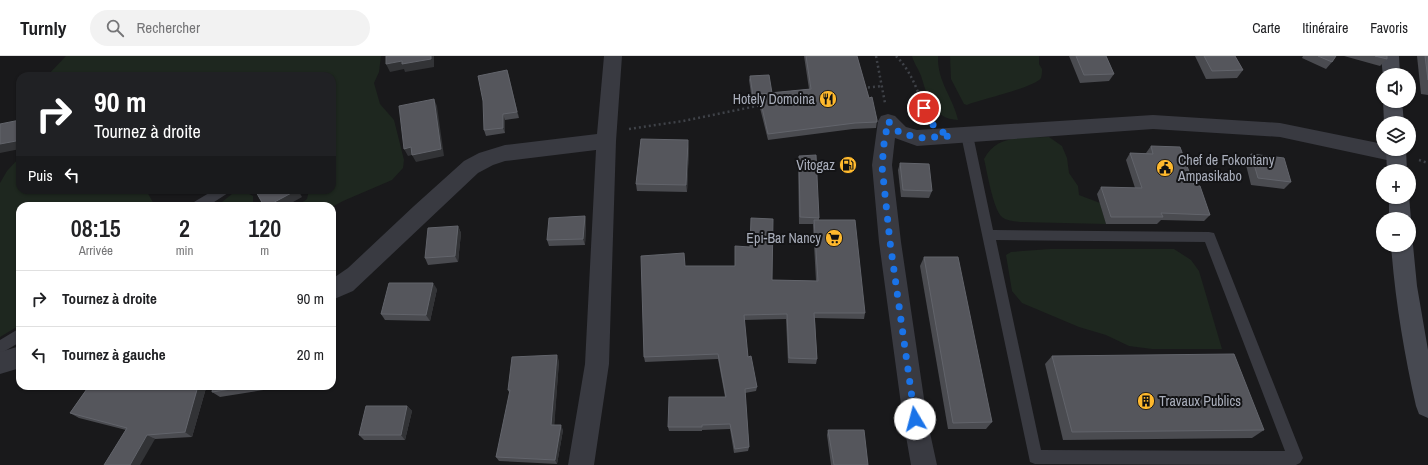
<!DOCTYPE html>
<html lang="fr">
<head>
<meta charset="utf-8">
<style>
	:root { --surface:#fff; --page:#f2f2f2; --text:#202124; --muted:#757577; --line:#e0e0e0 }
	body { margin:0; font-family:"Archivo Narrow",sans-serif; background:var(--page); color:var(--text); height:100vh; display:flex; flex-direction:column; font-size:15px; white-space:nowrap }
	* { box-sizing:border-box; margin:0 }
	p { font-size:13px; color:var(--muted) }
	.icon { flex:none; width:22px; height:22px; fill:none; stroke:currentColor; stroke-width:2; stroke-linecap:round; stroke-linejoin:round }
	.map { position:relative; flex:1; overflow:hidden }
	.details { position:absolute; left:16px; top:146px; width:320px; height:188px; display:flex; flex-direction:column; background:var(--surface); border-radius:12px; box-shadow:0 1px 3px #0004 }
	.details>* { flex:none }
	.top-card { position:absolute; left:16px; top:16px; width:320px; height:122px; border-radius:12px; box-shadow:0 1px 3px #0004; background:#202124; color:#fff; overflow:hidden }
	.buttons { position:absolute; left:1376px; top:12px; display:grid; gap:8px }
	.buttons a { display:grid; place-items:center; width:40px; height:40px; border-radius:50%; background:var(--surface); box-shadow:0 1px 3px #0004; font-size:20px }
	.pin { position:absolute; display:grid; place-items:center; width:34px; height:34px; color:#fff; margin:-17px; border:2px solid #fff; border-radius:50%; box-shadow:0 1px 4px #0007 }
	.me { position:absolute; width:44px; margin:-22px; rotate:352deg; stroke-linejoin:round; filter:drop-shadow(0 0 3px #0008) }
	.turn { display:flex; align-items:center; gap:14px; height:84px; padding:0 12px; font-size:18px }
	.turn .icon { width:52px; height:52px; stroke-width:2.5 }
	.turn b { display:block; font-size:28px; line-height:34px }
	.then { display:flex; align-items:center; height:38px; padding:0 12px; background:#0003; gap:8px; font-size:15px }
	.eta { display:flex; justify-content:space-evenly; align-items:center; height:68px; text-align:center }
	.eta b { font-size:24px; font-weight:600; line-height:28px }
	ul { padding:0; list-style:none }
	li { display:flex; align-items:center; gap:12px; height:56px; padding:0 12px; border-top:1px solid var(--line) }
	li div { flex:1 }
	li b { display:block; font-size:15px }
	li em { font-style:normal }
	header { display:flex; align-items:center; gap:24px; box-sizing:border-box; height:56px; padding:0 20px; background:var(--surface); border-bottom:1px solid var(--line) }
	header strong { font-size:19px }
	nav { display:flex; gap:22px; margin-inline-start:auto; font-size:14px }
	.search { width:280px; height:36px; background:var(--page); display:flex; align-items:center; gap:10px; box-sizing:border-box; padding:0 14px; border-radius:22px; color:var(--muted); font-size:15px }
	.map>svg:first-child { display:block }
	.green { fill:#1e271f }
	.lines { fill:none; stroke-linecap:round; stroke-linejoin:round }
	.path { stroke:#3f4248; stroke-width:2.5; stroke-dasharray:2 3; stroke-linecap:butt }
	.service { fill:#393a41; fill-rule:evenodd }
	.minor { fill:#393a41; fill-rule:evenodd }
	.secondary { fill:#474951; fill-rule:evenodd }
	.wall { fill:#4a4b50 }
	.shaded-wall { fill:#323336 }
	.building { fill:#55565c; stroke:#62646b }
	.route { stroke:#1a73e8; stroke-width:7; stroke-dasharray:0 12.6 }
	.labels { text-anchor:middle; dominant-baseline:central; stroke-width:4; stroke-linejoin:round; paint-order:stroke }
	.poi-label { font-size:14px; fill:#aaafbc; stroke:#141416; text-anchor:end }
</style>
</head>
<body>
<header>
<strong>Turnly</strong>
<div class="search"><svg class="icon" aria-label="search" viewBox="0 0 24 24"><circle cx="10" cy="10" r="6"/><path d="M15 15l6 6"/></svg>Rechercher</div>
<nav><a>Carte</a><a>Itinéraire</a><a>Favoris</a></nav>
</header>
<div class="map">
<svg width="1428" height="409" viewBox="0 0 1428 409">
	<rect width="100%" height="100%" fill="#19191b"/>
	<!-- green -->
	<g class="green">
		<polygon points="66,0 381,0 379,16 374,27 380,48 394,64 404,104 403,112 392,124 343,145 332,151 297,150 307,143 309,134 332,134 332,20 47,20"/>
		<path d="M912,0H938C937,26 953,41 958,64C933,63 928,42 922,23C920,15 914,8 912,0Z"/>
		<path d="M950,0H1039V8L1042,13C1042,15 1042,19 1041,22C1036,31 979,44 967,49L964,48L951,23Z"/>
		<path d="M1049,81L1062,90L1067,102L1069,117L1078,130L1079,139L1100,147L1106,168L1020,166C1014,165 1007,165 1002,161C993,153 987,115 984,103C997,78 1024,82 1049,81Z"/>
		<polygon points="20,101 20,134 146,134 155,150 20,150 20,269 0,281 0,127 7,115"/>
		<polygon points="244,135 253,140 253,150 217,150 232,138"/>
		<polygon points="1050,193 1174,193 1191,204 1199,215 1222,293 1152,293 1129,290 1106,279 1079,271 1022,247 1012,235 1006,199 1011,196"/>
	</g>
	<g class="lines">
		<!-- path -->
		<g class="path">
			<polyline points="876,0 885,47"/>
			<path d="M896,0C913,17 919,39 927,61"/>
			<polyline points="863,32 883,30"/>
			<polyline points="629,73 683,65 762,49"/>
			<polyline points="1419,104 1428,107"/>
		</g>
		<!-- service -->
		<g class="service">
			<path d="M967,75L971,76L973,79L993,174L1209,176L1214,177L1303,402L1300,407L1296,409L1035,408L1030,406L961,79L963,76ZM996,184L1205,186L1285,395L1041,394Z"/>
			<polygon points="214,134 230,134 228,137 208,150 192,150 194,146"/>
			<polygon points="20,272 20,286 0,298 0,284"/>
		</g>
		<!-- minor -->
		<g class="minor">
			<polygon points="604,0 622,0 616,85 609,308 594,409 568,409 585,308 596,94 505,105 493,109 478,117 353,235 332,244 332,223 348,212 414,150 464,105 479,97 505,89 597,78"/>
			<polygon points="888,58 895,60 906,71 917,74 1153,59 1280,67 1383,88 1383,93 1403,93 1406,98 1403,104 1396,106 1280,81 1153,73 917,90 895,82 892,109 901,186 927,363 937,409 911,409 903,363 879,186 872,109 878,65 881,60"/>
			<polygon points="20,290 20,312 0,318 0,296"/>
		</g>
		<!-- secondary -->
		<g class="secondary">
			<polygon points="1381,0 1399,0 1400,19 1383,19 1383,21"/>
			<polygon points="1383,44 1402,45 1404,67 1384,67"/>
			<polygon points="1386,93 1406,93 1407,115 1387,115"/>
			<polygon points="1409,140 1411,163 1409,166 1409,163 1389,163 1389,141"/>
			<path d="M1409,182L1413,189L1417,230L1428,294V362L1419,358L1416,350C1404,297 1395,243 1391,189H1409Z"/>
		</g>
	</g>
	<!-- wall -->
	<g class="wall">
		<polygon points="804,0 857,0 869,42 877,64 876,72 853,73 768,84 758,44 752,44 749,24 750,20 772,37 809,33"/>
		<polygon points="1069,0 1106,0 1114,18 1109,25 1080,27"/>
		<polygon points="1195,0 1235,0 1243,14 1237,22 1206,23"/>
		<polygon points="1303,0 1336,0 1332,6 1326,13 1302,2"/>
		<polygon points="1344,0 1387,0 1387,3 1380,10"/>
		<polygon points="1417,0 1428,0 1428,39 1421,38"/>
		<polygon points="507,14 519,62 505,64 505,77 486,80 484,74"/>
		<polygon points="1151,90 1194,129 1210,159 1204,165 1161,164 1157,168 1106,168 1097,138 1101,131 1135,132 1126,104 1130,97 1146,97"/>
		<polygon points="689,91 687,136 637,135 636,128"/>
		<polygon points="1251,98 1291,126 1284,133 1251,129 1245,105"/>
		<polygon points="799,100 819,162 819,164 865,257 864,263 815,262 817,303 816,308 788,307 786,263 744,264 748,301 757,331 756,335 745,337 749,391 748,395 734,397 730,373 702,374 702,375 669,375 668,371 725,341 718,303 645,306 644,301 685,210 772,224 816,225 813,170 813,168 799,168 798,107"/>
		<polygon points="900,107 932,135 929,142 901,141 898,114"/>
		<polygon points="585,160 586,167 585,189 549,190 547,184"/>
		<polygon points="458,170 461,177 458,206 428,209 425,202"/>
		<polygon points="924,201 992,366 986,373 948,373 920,210"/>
		<polygon points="437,233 430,265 385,264 381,258"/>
		<polygon points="1052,300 1264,374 1252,382 1063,384 1045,308"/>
		<polygon points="559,305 554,369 563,374 557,408 499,405 496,401 510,338 508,334"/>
		<polygon points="89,330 158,330 157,331 206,332 192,381 155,383 126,374 79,362 70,357"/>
		<polygon points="213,330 277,330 276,332 220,341 212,336"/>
		<polygon points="407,350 412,355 405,384 364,384 359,379"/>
		<polygon points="828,374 868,409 831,409 827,379"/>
	</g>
	<!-- shaded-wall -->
	<g class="shaded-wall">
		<polygon points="431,0 434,0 434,11 405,16 404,13 390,16 386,8"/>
		<polygon points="507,14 509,20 519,62 517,56"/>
		<polygon points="434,43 437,50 444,100 416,106 412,99 408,100 404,93 411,91"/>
		<polygon points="503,58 505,64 505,77 503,72"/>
		<polygon points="20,71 20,93 0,97 0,88"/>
		<polygon points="688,84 689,91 687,136 686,129"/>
		<polygon points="297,134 298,134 302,141 286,150 267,150"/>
		<polygon points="585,160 586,167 585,189 583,183"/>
		<polygon points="458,170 461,177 458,206 455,200"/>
		<polygon points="433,227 437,233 430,265 426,259"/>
		<polygon points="557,299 559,305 554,374 551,369"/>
		<polygon points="147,330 158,330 154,336 146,331"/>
		<polygon points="198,330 202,330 206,332 192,381 185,376"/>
		<polygon points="407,350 412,355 405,384 401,379"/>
		<polygon points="561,369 563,374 557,408 555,404"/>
		<polygon points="147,379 155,383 140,409 130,409"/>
	</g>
	<!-- building -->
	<g class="building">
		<polygon points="386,0 431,0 431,3 402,8 402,5 386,8"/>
		<polygon points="806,0 857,0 869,42 872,41 877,64 877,66 855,67 768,78 759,38 811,33"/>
		<polygon points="1076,0 1106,0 1114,18 1084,19"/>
		<polygon points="1204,0 1235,0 1243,14 1212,15"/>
		<polygon points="1318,0 1336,0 1332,6"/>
		<polygon points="1375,0 1387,0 1387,3"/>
		<polygon points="1425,0 1428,0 1428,24"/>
		<polygon points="507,14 517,56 503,58 503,72 484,74 483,45 478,20"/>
		<polygon points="769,19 772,37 759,38 759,40 753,40 750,20"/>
		<polygon points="434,43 441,93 412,99 411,91 404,93 399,50"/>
		<polygon points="20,64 20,71 16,85 0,88 0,68"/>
		<polygon points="641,83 688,84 686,129 636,128"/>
		<polygon points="1151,90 1180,91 1194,129 1200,130 1210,159 1161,157 1163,161 1111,161 1101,131 1142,132 1130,97 1153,98"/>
		<polygon points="1251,98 1284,102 1291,126 1258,122"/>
		<polygon points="816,99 819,162 800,161 799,100"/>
		<polygon points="900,107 929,108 932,135 903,134"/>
		<polygon points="255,134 297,134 267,150 264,150"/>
		<polygon points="585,160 583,183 547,184 549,162"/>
		<polygon points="751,162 773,163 772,224 818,225 814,164 855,164 865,257 814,257 817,303 789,302 787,258 744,259 748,301 751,300 757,331 745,333 749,391 735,393 730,368 702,369 702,371 668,371 669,341 726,341 718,298 644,301 641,200 684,197 685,210 735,210 735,190 750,191"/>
		<polygon points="458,170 455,200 425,202 428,172"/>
		<polygon points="924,201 958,201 992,366 953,367"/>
		<polygon points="389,227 433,227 426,259 381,258"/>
		<polygon points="1234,298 1264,374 1072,376 1052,300"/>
		<polygon points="557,299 551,369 561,369 555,404 496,401 510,334 508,334 512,301"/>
		<polygon points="89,330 147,330 146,331 165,330 198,330 185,376 147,379 130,409 104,409 127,372 70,357"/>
		<polygon points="213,330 250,330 212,336"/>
		<polygon points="366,350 407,350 401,379 359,379"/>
		<polygon points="828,374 864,374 868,409 834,409"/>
	</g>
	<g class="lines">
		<!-- route -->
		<path class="route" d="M915,363L890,186L882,110L884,88L888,65L899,76L917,82L951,80C937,74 929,68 924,52"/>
	</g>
	<!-- icons -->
	<defs>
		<symbol id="restaurant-disc" viewBox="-11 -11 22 22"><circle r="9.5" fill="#ffb92d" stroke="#141416"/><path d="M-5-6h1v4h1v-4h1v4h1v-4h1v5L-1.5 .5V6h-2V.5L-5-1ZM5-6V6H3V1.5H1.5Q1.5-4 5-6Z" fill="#111"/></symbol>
		<symbol id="fuel-disc" viewBox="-11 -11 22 22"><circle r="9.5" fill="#ffb92d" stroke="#141416"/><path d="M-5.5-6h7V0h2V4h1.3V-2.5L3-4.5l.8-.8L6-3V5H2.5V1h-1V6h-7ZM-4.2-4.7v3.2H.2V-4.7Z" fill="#111"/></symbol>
		<symbol id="civic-disc" viewBox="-11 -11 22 22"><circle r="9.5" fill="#ffb92d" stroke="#141416"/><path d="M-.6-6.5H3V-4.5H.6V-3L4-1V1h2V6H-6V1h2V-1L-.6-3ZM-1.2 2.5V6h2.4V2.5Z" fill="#111"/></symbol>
		<symbol id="supermarket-disc" viewBox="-11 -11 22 22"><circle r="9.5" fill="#ffb92d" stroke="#141416"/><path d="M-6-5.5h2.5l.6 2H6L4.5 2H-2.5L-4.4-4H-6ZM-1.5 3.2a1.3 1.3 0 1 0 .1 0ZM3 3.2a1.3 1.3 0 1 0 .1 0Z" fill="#111"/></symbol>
		<symbol id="building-disc" viewBox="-11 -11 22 22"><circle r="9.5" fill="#ffb92d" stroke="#141416"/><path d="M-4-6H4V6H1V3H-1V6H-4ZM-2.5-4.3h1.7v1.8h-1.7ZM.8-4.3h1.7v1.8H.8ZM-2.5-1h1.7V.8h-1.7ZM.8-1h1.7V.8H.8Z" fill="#111"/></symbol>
	</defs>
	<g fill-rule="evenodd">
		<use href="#restaurant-disc" x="818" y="33" width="20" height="20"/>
		<use href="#fuel-disc" x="838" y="99" width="20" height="20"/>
		<use href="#civic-disc" x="1155" y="102" width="20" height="20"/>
		<use href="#supermarket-disc" x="824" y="172" width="20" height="20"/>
		<use href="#building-disc" x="1136" y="335" width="20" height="20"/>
	</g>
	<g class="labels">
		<!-- poi labels -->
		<g class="poi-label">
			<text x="815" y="43">Hotely Domoina</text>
			<text x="1178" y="104" text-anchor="start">Chef de Fokontany<tspan x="1178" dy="16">Ampasikabo</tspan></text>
			<text x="835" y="109">Vitogaz</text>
			<text x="821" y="182">Epi-Bar Nancy</text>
			<text x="1159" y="345" text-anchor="start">Travaux Publics</text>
		</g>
	</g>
</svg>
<div class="buttons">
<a><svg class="icon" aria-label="sound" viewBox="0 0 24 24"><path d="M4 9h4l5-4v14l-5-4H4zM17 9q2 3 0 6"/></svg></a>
<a><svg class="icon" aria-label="layers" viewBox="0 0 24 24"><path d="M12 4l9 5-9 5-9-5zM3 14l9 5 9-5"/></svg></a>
<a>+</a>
<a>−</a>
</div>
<div class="pin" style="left:924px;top:52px;background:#d93025"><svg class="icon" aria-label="arrive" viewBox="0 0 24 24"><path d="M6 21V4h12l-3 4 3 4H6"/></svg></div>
<svg class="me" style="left:915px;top:363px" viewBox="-20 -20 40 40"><circle r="19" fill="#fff"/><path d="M0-13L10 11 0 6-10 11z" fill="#1a73e8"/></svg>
<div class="top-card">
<div class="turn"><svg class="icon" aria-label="right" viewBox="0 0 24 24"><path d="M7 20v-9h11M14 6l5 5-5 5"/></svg><div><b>90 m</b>Tournez à droite</div></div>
<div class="then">Puis<svg class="icon" aria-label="left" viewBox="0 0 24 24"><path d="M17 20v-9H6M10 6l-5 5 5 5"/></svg></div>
</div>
<section class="details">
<div class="eta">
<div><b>08:15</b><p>Arrivée</p></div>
<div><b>2</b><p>min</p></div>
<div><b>120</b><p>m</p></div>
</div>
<ul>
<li><svg class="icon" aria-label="right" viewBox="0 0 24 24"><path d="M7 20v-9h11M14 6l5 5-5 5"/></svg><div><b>Tournez à droite</b></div><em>90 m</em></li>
<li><svg class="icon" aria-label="left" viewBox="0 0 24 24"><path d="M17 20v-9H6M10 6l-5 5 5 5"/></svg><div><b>Tournez à gauche</b></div><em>20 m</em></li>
</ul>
</section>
</div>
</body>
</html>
